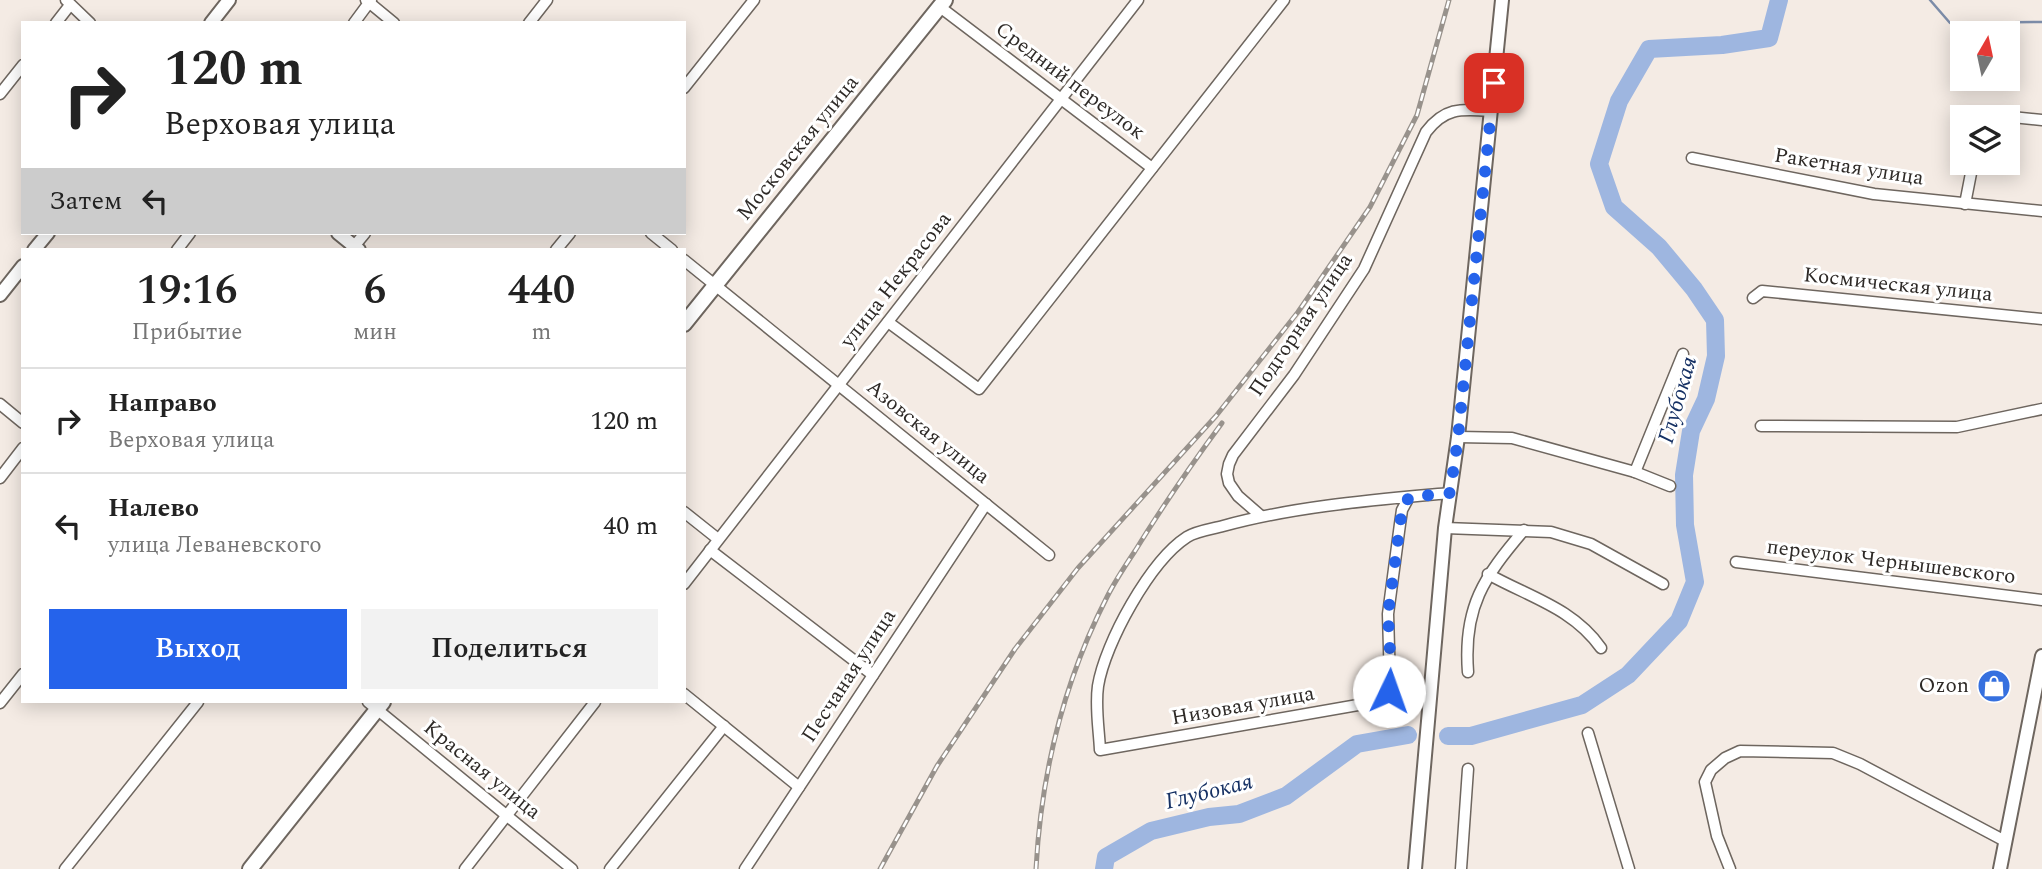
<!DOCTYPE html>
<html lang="ru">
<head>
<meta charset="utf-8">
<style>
	:root { --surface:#fff; --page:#f2f2f2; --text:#222; --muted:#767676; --line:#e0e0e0; --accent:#2563eb }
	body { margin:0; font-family:Spectral,serif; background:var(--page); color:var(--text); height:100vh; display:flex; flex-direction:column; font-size:26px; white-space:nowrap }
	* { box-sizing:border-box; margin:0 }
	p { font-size:23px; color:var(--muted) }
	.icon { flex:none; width:38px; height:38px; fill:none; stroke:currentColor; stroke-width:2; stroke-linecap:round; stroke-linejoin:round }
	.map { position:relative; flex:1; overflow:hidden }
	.side { position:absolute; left:21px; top:248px; width:665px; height:455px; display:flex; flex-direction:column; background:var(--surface); border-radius:0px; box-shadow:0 4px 18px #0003 }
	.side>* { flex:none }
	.top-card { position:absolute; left:21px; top:21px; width:665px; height:214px; border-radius:0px; box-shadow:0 4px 18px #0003; background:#fff; color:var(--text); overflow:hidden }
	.needle { width:46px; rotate:9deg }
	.fabs { position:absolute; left:1950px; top:21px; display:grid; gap:14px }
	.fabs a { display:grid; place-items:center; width:70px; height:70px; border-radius:0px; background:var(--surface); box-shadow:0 4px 18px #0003; font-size:35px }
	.pin { position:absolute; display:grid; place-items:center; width:60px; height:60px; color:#fff; margin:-30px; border-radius:14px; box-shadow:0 4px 10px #0006 }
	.me { position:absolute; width:77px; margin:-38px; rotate:3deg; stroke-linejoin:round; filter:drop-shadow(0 0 5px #0008) }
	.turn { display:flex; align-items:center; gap:24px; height:147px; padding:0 28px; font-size:32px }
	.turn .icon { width:91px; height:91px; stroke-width:2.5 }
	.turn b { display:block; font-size:49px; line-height:60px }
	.then { display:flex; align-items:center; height:66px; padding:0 28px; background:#0003; gap:14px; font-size:26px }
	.eta { display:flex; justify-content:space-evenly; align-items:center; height:119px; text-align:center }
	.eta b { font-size:42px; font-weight:600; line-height:49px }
	.primary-button { display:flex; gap:14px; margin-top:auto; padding:14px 28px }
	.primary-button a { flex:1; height:80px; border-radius:0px; background:var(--accent); color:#fff; font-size:28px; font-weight:600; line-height:80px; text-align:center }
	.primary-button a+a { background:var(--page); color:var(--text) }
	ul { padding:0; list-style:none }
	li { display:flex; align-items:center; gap:21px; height:105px; padding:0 28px; border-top:2px solid var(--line) }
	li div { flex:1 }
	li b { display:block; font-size:26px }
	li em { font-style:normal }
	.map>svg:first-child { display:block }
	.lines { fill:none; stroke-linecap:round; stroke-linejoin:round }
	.stream { stroke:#7c8ca8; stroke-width:2.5 }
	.river { stroke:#9eb6e0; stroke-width:18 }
	.minor-casing { stroke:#6e665f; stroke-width:13 }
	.tertiary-casing { stroke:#6e665f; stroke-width:16 }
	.secondary-casing { stroke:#6e665f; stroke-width:18 }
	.minor { stroke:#fff; stroke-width:10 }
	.tertiary { stroke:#fff; stroke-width:12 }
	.secondary { stroke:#fff; stroke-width:14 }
	.rail-casing { stroke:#98928c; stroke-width:5 }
	.rail { stroke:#fff; stroke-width:2.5; stroke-dasharray:8; stroke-linecap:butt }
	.route { stroke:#2563eb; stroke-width:12; stroke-dasharray:0 21.6 }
	.labels { text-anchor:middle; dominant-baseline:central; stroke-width:6; stroke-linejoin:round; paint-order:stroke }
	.street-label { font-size:21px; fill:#2e2a27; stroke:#fff }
	.poi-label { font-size:21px; fill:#2e2a27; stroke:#fff; text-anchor:end }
	.water-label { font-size:23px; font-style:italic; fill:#163164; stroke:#fff }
</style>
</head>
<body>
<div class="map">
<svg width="2042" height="869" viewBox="0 0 2042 869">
	<rect width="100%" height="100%" fill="#f4ebe4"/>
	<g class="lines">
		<!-- stream -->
		<polyline class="stream" points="1930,0 1950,23 2042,22"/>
		<!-- river -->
		<g class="river">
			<polyline points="1448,736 1471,736 1582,705 1628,675 1679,621 1695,582 1685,525 1684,475 1691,431 1706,399 1716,356 1715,320 1694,289 1659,247 1614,207 1599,164 1619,101 1649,49 1722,45 1769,38 1779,0"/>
			<polyline points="1104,869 1106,857 1151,831 1209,817 1239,814 1286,796 1357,744 1408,735"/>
		</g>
		<defs>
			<g id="minor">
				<polyline points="66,0 90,23"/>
				<polyline points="366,0 394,23"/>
				<polyline points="940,7 1152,168"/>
				<polyline points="56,23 70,5"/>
				<polyline points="354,23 371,0"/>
				<polyline points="529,23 547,0"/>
				<polyline points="684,88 754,0"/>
				<polyline points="0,94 23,65"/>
				<polyline points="1982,117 1983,114 2042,120"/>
				<polyline points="1692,158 1874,194 2042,211"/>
				<polyline points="1965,204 1973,163"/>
				<polyline points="651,233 672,250"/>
				<polyline points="177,250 190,233"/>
				<polyline points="351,250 365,233"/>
				<polyline points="556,250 570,233"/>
				<polyline points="684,260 1049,555"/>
				<polyline points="1753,298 1762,291 2042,319"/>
				<polyline points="888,322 979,389 1284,0"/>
				<polyline points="0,404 23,423"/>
				<polyline points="1761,426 1957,427 2042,409"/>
				<polyline points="1458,437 1512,438 1635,472 1670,486"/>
				<polyline points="1635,472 1683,354"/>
				<polyline points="0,478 23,448"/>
				<path d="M1409,497L1402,510L1400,524L1388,614L1390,683C1388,693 1384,697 1375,702L1100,750C1099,729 1095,707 1098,686C1105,643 1150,561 1187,537C1196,531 1212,529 1223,526C1296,506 1374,500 1450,493"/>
				<polyline points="684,512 718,539"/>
				<path d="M1261,516L1238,496L1229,483L1227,474L1229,464L1233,455L1294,375L1364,269L1426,132C1445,107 1461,109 1491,111"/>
				<polyline points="1445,528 1551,532 1591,544 1663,584"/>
				<polyline points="710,550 873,675"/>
				<polyline points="1736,562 2042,600"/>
				<path d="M1488,574C1529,597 1573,608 1601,648"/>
				<polyline points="684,584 1138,0"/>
				<path d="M1468,672C1463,607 1484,577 1524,530"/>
				<polyline points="684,694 799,787"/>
				<polyline points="368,702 572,869"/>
				<polyline points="0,703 23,674"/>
				<polyline points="1588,733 1629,869"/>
				<polyline points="65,869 198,702"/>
				<polyline points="465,869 595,702"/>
				<polyline points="610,869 724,726"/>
				<polyline points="745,869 986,504"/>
				<polyline points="1461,869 1468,769"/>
				<polyline points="1730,869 1717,836 1705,782 1711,770 1725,758 1740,751 1833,753 1860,764 2005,841"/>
			</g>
			<g id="tertiary">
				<polyline points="211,23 229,0"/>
				<polyline points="338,233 359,250"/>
				<polyline points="34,250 48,233"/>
				<polyline points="0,295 23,266"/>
				<polyline points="1415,869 1445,528 1458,437 1502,0"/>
				<polyline points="2000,869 2042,656"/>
			</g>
			<g id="secondary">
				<polyline points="684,324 945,0"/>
				<polyline points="250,869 383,702"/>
			</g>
		</defs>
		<!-- minor casing -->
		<use href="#minor" class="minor-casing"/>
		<!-- tertiary casing -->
		<use href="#tertiary" class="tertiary-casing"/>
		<!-- secondary casing -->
		<use href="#secondary" class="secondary-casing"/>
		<!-- minor -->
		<use href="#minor" class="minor"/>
		<!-- tertiary -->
		<use href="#tertiary" class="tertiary"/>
		<!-- secondary -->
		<use href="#secondary" class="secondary"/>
		<defs>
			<g id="rail">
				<polyline points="880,869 937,766 1015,649 1078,568 1216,416 1298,312 1370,207 1417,115 1449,0"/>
				<path d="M1036,869C1041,775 1064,681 1107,597C1115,581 1125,566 1135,551C1162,507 1191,465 1222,423"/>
			</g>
		</defs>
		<!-- rail casing -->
		<use href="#rail" class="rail-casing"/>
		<!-- rail -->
		<use href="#rail" class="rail"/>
	</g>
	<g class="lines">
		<!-- route -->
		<polyline class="route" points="1389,691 1391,671 1388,614 1402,510 1409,497 1450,493 1458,438 1494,83"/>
	</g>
	<!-- icons -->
	<defs>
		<symbol id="shop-disc" viewBox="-11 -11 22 22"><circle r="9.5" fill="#3670df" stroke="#fff"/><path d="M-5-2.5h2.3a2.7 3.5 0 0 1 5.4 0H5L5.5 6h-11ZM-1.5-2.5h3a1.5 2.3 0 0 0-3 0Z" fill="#fff"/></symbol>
	</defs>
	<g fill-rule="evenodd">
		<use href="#shop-disc" x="1975" y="667" width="38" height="38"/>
	</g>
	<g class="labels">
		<!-- street labels -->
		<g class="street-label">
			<text transform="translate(1070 81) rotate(37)">Средний переулок</text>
			<text transform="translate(798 148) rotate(-51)">Московская улица</text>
			<text transform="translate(1849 167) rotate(9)">Ракетная улица</text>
			<text transform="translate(896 280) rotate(-52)">улица Некрасова</text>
			<text transform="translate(1898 285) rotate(6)">Космическая улица</text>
			<text transform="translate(1301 325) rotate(-56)">Подгорная улица</text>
			<text transform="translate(928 432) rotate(39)">Азовская улица</text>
			<text transform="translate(1891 562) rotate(7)">переулок Чернышевского</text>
			<text transform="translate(849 676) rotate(-57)">Песчаная улица</text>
			<text transform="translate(1243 706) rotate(-10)">Низовая улица</text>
			<text transform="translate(482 770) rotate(39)">Красная улица</text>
		</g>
		<!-- poi labels -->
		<g class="poi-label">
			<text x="1969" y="686">Ozon</text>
		</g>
		<!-- water labels -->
		<g class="water-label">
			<text transform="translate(1678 400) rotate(-74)">Глубокая</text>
			<text transform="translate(1209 792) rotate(-14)">Глубокая</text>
		</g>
	</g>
</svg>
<div class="fabs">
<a><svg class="needle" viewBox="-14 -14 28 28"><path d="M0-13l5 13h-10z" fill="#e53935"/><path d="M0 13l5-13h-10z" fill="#767676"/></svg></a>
<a><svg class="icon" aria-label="layers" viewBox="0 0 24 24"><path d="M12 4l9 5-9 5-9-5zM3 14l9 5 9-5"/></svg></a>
</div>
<div class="pin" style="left:1494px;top:83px;background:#d93025"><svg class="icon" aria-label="arrive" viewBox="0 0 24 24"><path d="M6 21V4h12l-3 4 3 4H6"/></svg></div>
<svg class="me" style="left:1389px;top:691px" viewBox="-20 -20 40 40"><circle r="19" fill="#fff"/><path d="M0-13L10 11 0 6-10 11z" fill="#2563eb"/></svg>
<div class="top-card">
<div class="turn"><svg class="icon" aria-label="right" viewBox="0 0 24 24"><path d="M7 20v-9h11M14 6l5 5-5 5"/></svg><div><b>120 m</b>Верховая улица</div></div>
<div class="then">Затем<svg class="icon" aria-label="left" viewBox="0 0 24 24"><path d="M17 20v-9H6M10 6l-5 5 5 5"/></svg></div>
</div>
<section class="side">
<div class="eta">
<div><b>19:16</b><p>Прибытие</p></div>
<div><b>6</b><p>мин</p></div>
<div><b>440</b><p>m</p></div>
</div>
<ul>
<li><svg class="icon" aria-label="right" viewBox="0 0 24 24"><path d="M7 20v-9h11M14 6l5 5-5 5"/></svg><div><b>Направо</b><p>Верховая улица</p></div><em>120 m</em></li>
<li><svg class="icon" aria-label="left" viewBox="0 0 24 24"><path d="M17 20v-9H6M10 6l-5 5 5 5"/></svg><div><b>Налево</b><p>улица Леваневского</p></div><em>40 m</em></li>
</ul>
<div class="primary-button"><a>Выход</a><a>Поделиться</a></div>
</section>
</div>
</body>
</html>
